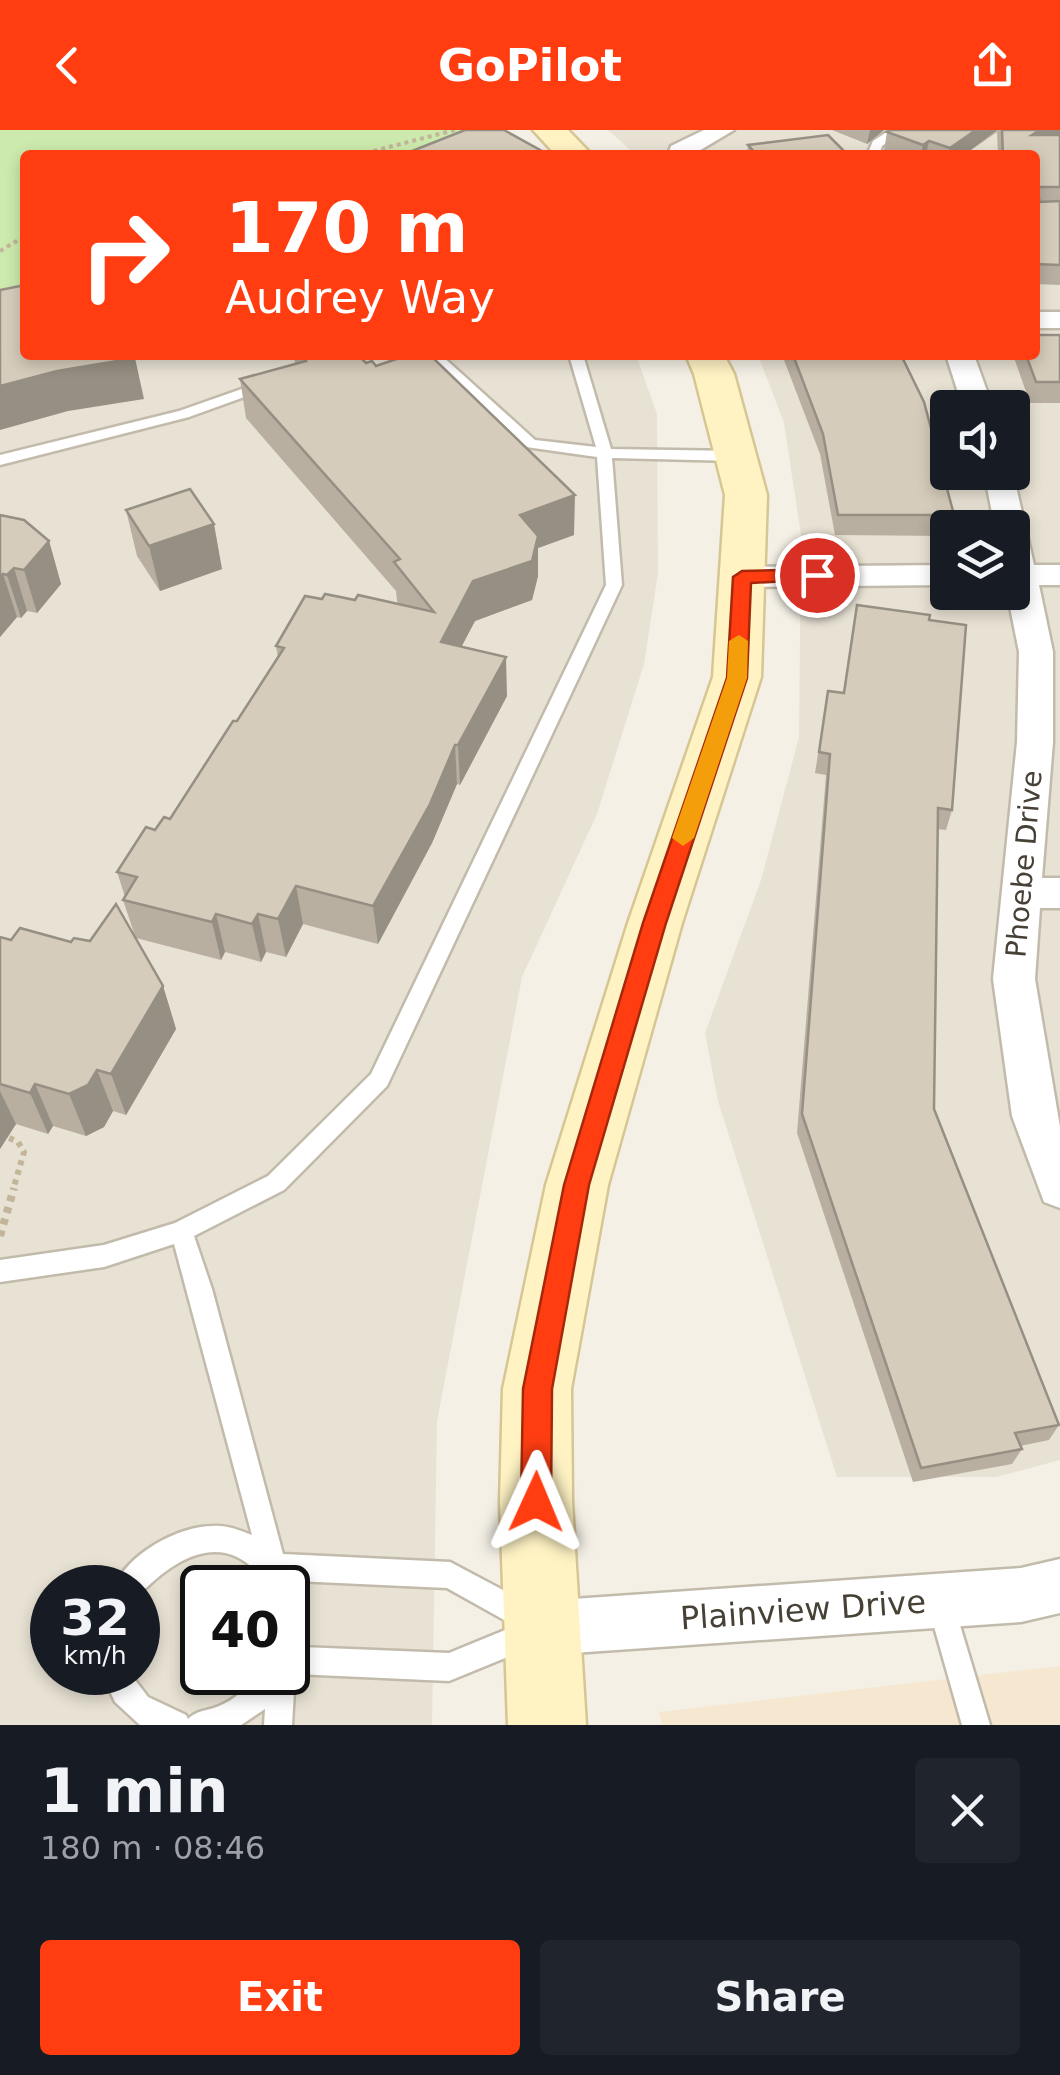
<!DOCTYPE html>
<html lang="en">
<head>
<meta charset="utf-8">
<style>
	:root { --surface:#171b24; --page:#20242c; --text:#f1f3f6; --muted:#9ea1a6; --accent:#ff3d11 }
	body { margin:0; font-family:"DejaVu Sans",sans-serif; background:var(--page); color:var(--text); height:100vh; display:flex; flex-direction:column; font-size:38px; white-space:nowrap }
	* { box-sizing:border-box; margin:0 }
	p { font-size:32px; color:var(--muted) }
	.icon { flex:none; width:55px; height:55px; fill:none; stroke:currentColor; stroke-width:2; stroke-linecap:round; stroke-linejoin:round }
	.map { position:relative; height:1595px; overflow:hidden }
	.details { display:flex; flex-direction:column; background:var(--surface); flex:1 }
	.details>* { flex:none }
	.top-card { position:absolute; left:20px; top:20px; width:1020px; height:210px; border-radius:10px; box-shadow:0 5px 15px #0003; background:#ff3d11; color:#fff; overflow:hidden }
	.tools { position:absolute; left:930px; top:260px; display:grid; gap:20px }
	.tools a { display:grid; place-items:center; width:100px; height:100px; border-radius:10px; background:var(--surface); box-shadow:0 5px 15px #0003; font-size:50px }
	.speed { position:absolute; left:30px; top:1435px; display:flex; gap:20px; font-size:50px; font-weight:700; text-align:center }
	.speed>* { display:grid; place-content:center; width:130px; height:130px; border-radius:50%; background:var(--surface); box-shadow:0 5px 15px #0003; line-height:1 }
	.speed small { font-size:25px; font-weight:400 }
	.speed .limit { border:5px solid #111; border-radius:15px; background:#fff; color:#111 }
	.pin { position:absolute; display:grid; place-items:center; width:85px; height:85px; color:#fff; margin:-42px; border:5px solid #fff; border-radius:50%; box-shadow:0 2px 10px #0007 }
	.me { position:absolute; width:110px; margin:-55px; rotate:1deg; stroke-linejoin:round; filter:drop-shadow(0 0 8px #0008) }
	.turn { display:flex; align-items:center; gap:35px; height:210px; padding:0 40px; font-size:45px }
	.turn .icon { width:130px; height:130px; stroke-width:2.5 }
	.turn b { display:block; font-size:70px; line-height:85px }
	.round { display:grid; place-items:center; flex:none; width:105px; height:105px; border-radius:10px; background:var(--page) }
	.headline { display:flex; align-items:center; justify-content:space-between; height:170px; padding:0 40px }
	h1 { font-size:60px; font-weight:600; line-height:75px }
	.primary-button { display:flex; gap:20px; margin-top:auto; padding:20px 40px }
	.primary-button a { flex:1; height:115px; border-radius:10px; background:var(--accent); color:#fff; font-size:40px; font-weight:600; line-height:115px; text-align:center }
	.primary-button a+a { background:var(--page); color:var(--text) }
	header { display:flex; justify-content:space-between; align-items:center; height:130px; padding:0 40px; background:var(--accent); color:#fff; font-size:45px; font-weight:600 }
	.map>svg:first-child { display:block }
	.residential { fill:#e8e2d4; fill-rule:evenodd }
	.commercial { fill:#f6e7d0 }
	.green { fill:#cceaad }
	.lines { fill:none; stroke-linecap:round; stroke-linejoin:round }
	.lane-casing { stroke:#c2bbab; stroke-width:5 }
	.street-casing { stroke:#c2bbab; stroke-width:5 }
	.secondary-casing { stroke:#d6c694; stroke-width:5 }
	.path-far2 { stroke:#c2b599; stroke-width:4; stroke-dasharray:4 4; stroke-linecap:butt }
	.path-far1 { stroke:#c2b599; stroke-width:6; stroke-dasharray:5 5; stroke-linecap:butt }
	.path { stroke:#c2b599; stroke-width:8; stroke-dasharray:6 6; stroke-linecap:butt }
	.lane { fill:#fff; fill-rule:evenodd }
	.street { fill:#fff; fill-rule:evenodd }
	.secondary { fill:#fff3c4; fill-rule:evenodd }
	.wall { fill:#b8afa1 }
	.shaded-wall { fill:#968f83 }
	.building { fill:#d6ccbb; stroke:#968f83; stroke-width:2.5 }
	.route { fill:#ff3d11; stroke:#a6280b; stroke-width:2.5 }
	.slow { fill:#f59e0b }
	.labels { text-anchor:middle; dominant-baseline:central; stroke-width:8; stroke-linejoin:round; paint-order:stroke }
	.street-label { font-size:28px; fill:#464035; stroke:#fff }
	.near-street-label { font-size:32px; fill:#464035; stroke:#fff }
</style>
</head>
<body>
<header><svg class="icon" aria-label="back" viewBox="0 0 24 24"><path d="M15 5l-7 7 7 7"/></svg>GoPilot<svg class="icon" aria-label="share" viewBox="0 0 24 24"><path d="M12 15V3M7 8l5-5 5 5M5 13v7h14v-7"/></svg></header>
<div class="map">
<svg width="1060" height="1595" viewBox="0 0 1060 1595">
	<rect width="100%" height="100%" fill="#f4f0e6"/>
	<!-- residential -->
	<g class="residential">
		<path d="M608,0H1060V1330L996,1347H837L718,971L705,903L761,750L799,607L801,405L784,293L758,225H1035V25H636ZM948,278H1012V342H948ZM948,398H1012V462H948Z"/>
		<path d="M0,170L25,225H636L657,284L658,443L644,534L597,684L522,847L437,1291L432,1595H0ZM52,1458H138V1542H52ZM202,1458H288V1542H202Z"/>
	</g>
	<!-- commercial -->
	<polygon class="commercial" points="1060,1536 1060,1595 662,1595 659,1582"/>
	<!-- green -->
	<polygon class="green" points="0,0 491,0 425,25 25,25 25,165 0,170"/>
	<g class="lines">
		<defs>
			<g id="lane">
				<polygon points="890,0 904,0 882,16 879,25 867,25 873,11"/>
				<path d="M426,225H441L535,310L596,317L569,225H583L611,319L736,321L744,326L736,331L612,328L622,455L387,956L284,1060L194,1106L212,1159L283,1424L450,1432L535,1477L539,1487L536,1493L543,1504L539,1514L449,1551L295,1544L292,1595H264L265,1579L241,1595H140L115,1572L101,1542H129L148,1567L186,1585L188,1589C197,1580 207,1581 219,1576C236,1569 249,1556 260,1542H288V1458H269C230,1396 178,1424 138,1466V1458H114C127,1424 178,1396 213,1396C227,1395 238,1400 252,1405L174,1114L104,1137L0,1152V1130L104,1115L175,1093L268,1046L371,944L606,455L597,327L526,317ZM296,1451L447,1458L515,1496L449,1523L301,1517C306,1495 306,1471 296,1451Z"/>
				<polygon points="267,250 272,251 272,257 189,287 0,335 0,325 179,281"/>
				<polygon points="940,1459 950,1462 953,1472 990,1595 962,1595 927,1472 930,1462"/>
			</g>
			<g id="street">
				<polygon points="704,0 734,0 692,25 668,25 671,16"/>
				<rect x="1035" y="182" width="25" height="16"/>
				<polygon points="946,225 974,225 993,278 963,278"/>
				<polygon points="1012,339 1034,435 1060,435 1060,455 1039,455 1053,522 1053,612 1042,748 1060,748 1060,778 1040,778 1035,849 1060,997 1060,1078 1044,1072 1012,986 993,849 1017,612 1019,522 1007,462 1012,462 1012,398 995,398 984,342 1012,342"/>
				<polygon points="948,435 948,455 742,457 730,454 726,447 730,440 742,437"/>
				<polygon points="1060,1429 1060,1483 1021,1492 544,1525 525,1517 517,1498 525,1479 544,1471 1021,1438"/>
			</g>
			<g id="secondary">
				<polygon points="533,0 568,0 592,25 556,25"/>
				<polygon points="686,225 724,225 734,244 767,365 761,547 682,793 608,1055 571,1259 572,1372 586,1595 508,1595 500,1372 503,1259 546,1055 628,793 713,547 725,365 694,244"/>
			</g>
		</defs>
		<!-- lane casing -->
		<use href="#lane" class="lane-casing"/>
		<!-- street casing -->
		<use href="#street" class="street-casing"/>
		<!-- secondary casing -->
		<use href="#secondary" class="secondary-casing"/>
		<!-- path-far2 -->
		<g class="path-far2">
			<polyline points="358,25 455,0"/>
			<polyline points="0,121 25,106"/>
		</g>
		<!-- path-far1 -->
		<polyline class="path-far1" points="0,1004 18,1012 24,1022 13,1060"/>
		<!-- path -->
		<polyline class="path" points="0,1106 14,1058"/>
		<!-- lane -->
		<use href="#lane" class="lane"/>
		<!-- street -->
		<use href="#street" class="street"/>
		<!-- secondary -->
		<use href="#secondary" class="secondary"/>
	</g>
	<!-- wall -->
	<g class="wall">
		<polygon points="832,0 884,0 867,14"/>
		<polygon points="890,0 1060,0 1058,5 1060,5 1060,155 1035,154 1035,25 998,25 997,2 964,25 894,25 884,21 887,2"/>
		<polygon points="748,15 848,25 747,25"/>
		<polygon points="1060,205 1060,273 1030,273 1013,225 1035,225"/>
		<polygon points="294,225 358,225 574,405 538,418 538,446 532,470 475,491 461,517 507,566 460,655 457,654 432,713 378,814 303,794 286,827 266,822 261,832 225,822 221,830 136,808 163,856 176,899 126,985 113,981 104,997 86,1006 53,996 48,1004 16,994 0,1019 0,807 11,810 71,812 135,806 123,770 125,767 117,742 155,700 170,689 237,591 278,528 276,516 322,469 399,474 397,471 396,461 246,288 240,249 295,234"/>
		<polygon points="785,225 793,225 954,385 951,398 948,398 948,406 835,405 820,324 784,230"/>
		<polygon points="126,380 222,439 160,461 137,426"/>
		<polygon points="0,385 49,411 61,454 37,483 27,481 21,488 17,487 0,507"/>
		<polygon points="857,475 929,490 952,680 946,700 937,699 934,979 1059,1295 1049,1310 1020,1316 1022,1319 1012,1334 913,1352 797,1003 826,645 815,643 828,561 843,563"/>
	</g>
	<!-- shaded-wall -->
	<g class="shaded-wall">
		<polygon points="870,0 884,0 867,14"/>
		<polygon points="976,0 997,0 964,25 949,25 950,18"/>
		<polygon points="1040,0 1060,0 1060,4 1027,25 1032,5"/>
		<polygon points="929,11 926,25 921,25 923,15"/>
		<polygon points="135,228 144,269 68,281 0,300 0,256 57,241"/>
		<polygon points="575,365 574,405 538,418 538,446 532,470 475,491 443,552 441,512 473,451 520,385"/>
		<polygon points="214,394 222,439 160,461 149,416"/>
		<polygon points="49,411 61,454 37,483 24,440"/>
		<polygon points="14,438 27,481 21,488 7,445"/>
		<polygon points="3,444 17,487 0,507 0,447"/>
		<polygon points="506,527 507,566 460,655 458,615"/>
		<polygon points="455,615 457,654 432,713 378,814 373,776"/>
		<polygon points="296,756 303,794 286,827 278,789"/>
		<polygon points="216,784 225,822 221,830 212,792"/>
		<polygon points="258,784 266,822 261,832 252,794"/>
		<polygon points="163,856 176,899 126,985 111,944"/>
		<polygon points="97,940 113,981 104,997 86,1006 69,964"/>
		<polygon points="35,954 53,996 48,1004 30,963"/>
		<polygon points="0,961 16,994 0,1019"/>
	</g>
	<!-- building -->
	<g class="building">
		<polygon points="465,0 504,0 540,20 530,25 402,25"/>
		<polygon points="890,0 976,0 950,18 929,11 923,15 887,2"/>
		<polygon points="1002,0 1040,0 1032,5 1060,5 1060,57 1040,57 1036,60 1040,72 1060,71 1060,135 1035,134 1035,25 1003,25"/>
		<polygon points="828,5 848,25 757,25 748,15"/>
		<polygon points="25,155 25,225 133,225 135,228 57,241 0,256 0,160"/>
		<polygon points="1035,205 1060,205 1060,252 1036,252 1026,225 1035,225"/>
		<polygon points="301,225 358,225 366,233 372,231 376,236 408,225 430,225 575,365 520,385 538,406 532,431 473,451 441,512 506,527 458,615 455,615 430,674 373,776 296,756 278,789 258,784 252,794 216,784 212,792 123,770 137,747 117,742 146,697 155,700 164,687 170,689 233,591 237,591 284,518 276,516 305,466 322,469 325,464 355,470 358,465 434,482 394,432 400,429 240,249 306,231"/>
		<polygon points="793,225 901,225 924,272 954,385 838,385 823,304"/>
		<polygon points="190,359 214,394 149,416 126,380"/>
		<polygon points="0,385 24,390 49,411 24,440 14,438 7,445 3,444 0,447"/>
		<polygon points="857,475 930,485 929,490 966,495 952,680 938,678 934,979 1059,1295 1015,1303 1022,1319 921,1338 802,984 830,624 819,622 828,561 844,563"/>
		<polygon points="116,774 163,856 111,944 97,940 88,955 69,964 35,954 30,963 0,954 0,807 11,810 20,798 71,812 74,808 90,811"/>
	</g>
	<!-- route -->
	<polygon class="route" points="817,439 823,441 823,449 751,453 747,548 666,793 589,1055 552,1259 551,1372 546,1382 536,1386 526,1382 521,1372 523,1259 564,1055 643,793 727,548 733,447 742,441"/>
	<!-- slow -->
	<polygon class="slow" points="739,505 748,511 747,548 694,708 683,716 672,708 727,548 729,511"/>
	<g class="labels">
		<!-- street labels -->
		<g class="street-label">
			<text transform="translate(1024 734) rotate(-85)">Phoebe Drive</text>
		</g>
		<!-- near-street labels -->
		<g class="near-street-label">
			<text transform="translate(803 1480) rotate(-4)">Plainview Drive</text>
		</g>
	</g>
</svg>
<div class="tools">
<a><svg class="icon" aria-label="sound" viewBox="0 0 24 24"><path d="M4 9h4l5-4v14l-5-4H4zM17 9q2 3 0 6"/></svg></a>
<a><svg class="icon" aria-label="layers" viewBox="0 0 24 24"><path d="M12 4l9 5-9 5-9-5zM3 14l9 5 9-5"/></svg></a>
</div>
<div class="speed"><div>32<small>km/h</small></div><div class="limit">40</div></div>
<div class="pin" style="left:817px;top:445px;background:#d93025"><svg class="icon" aria-label="arrive" viewBox="0 0 24 24"><path d="M6 21V4h12l-3 4 3 4H6"/></svg></div>
<svg class="me" style="left:536px;top:1372px" viewBox="-20 -20 40 40"><path d="M0-17L14 15 0 8-14 15z" fill="#ff3d11" stroke="#fff" stroke-width="4"/></svg>
<div class="top-card">
<div class="turn"><svg class="icon" aria-label="right" viewBox="0 0 24 24"><path d="M7 20v-9h11M14 6l5 5-5 5"/></svg><div><b>170 m</b>Audrey Way</div></div>
</div>
</div>
<section class="details">
<div class="headline"><div><h1>1 min</h1><p>180 m · 08:46</p></div><a class="round"><svg class="icon" aria-label="close" viewBox="0 0 24 24"><path d="M6 6l12 12M18 6L6 18"/></svg></a></div>
<div class="primary-button"><a>Exit</a><a>Share</a></div>
</section>
</body>
</html>
